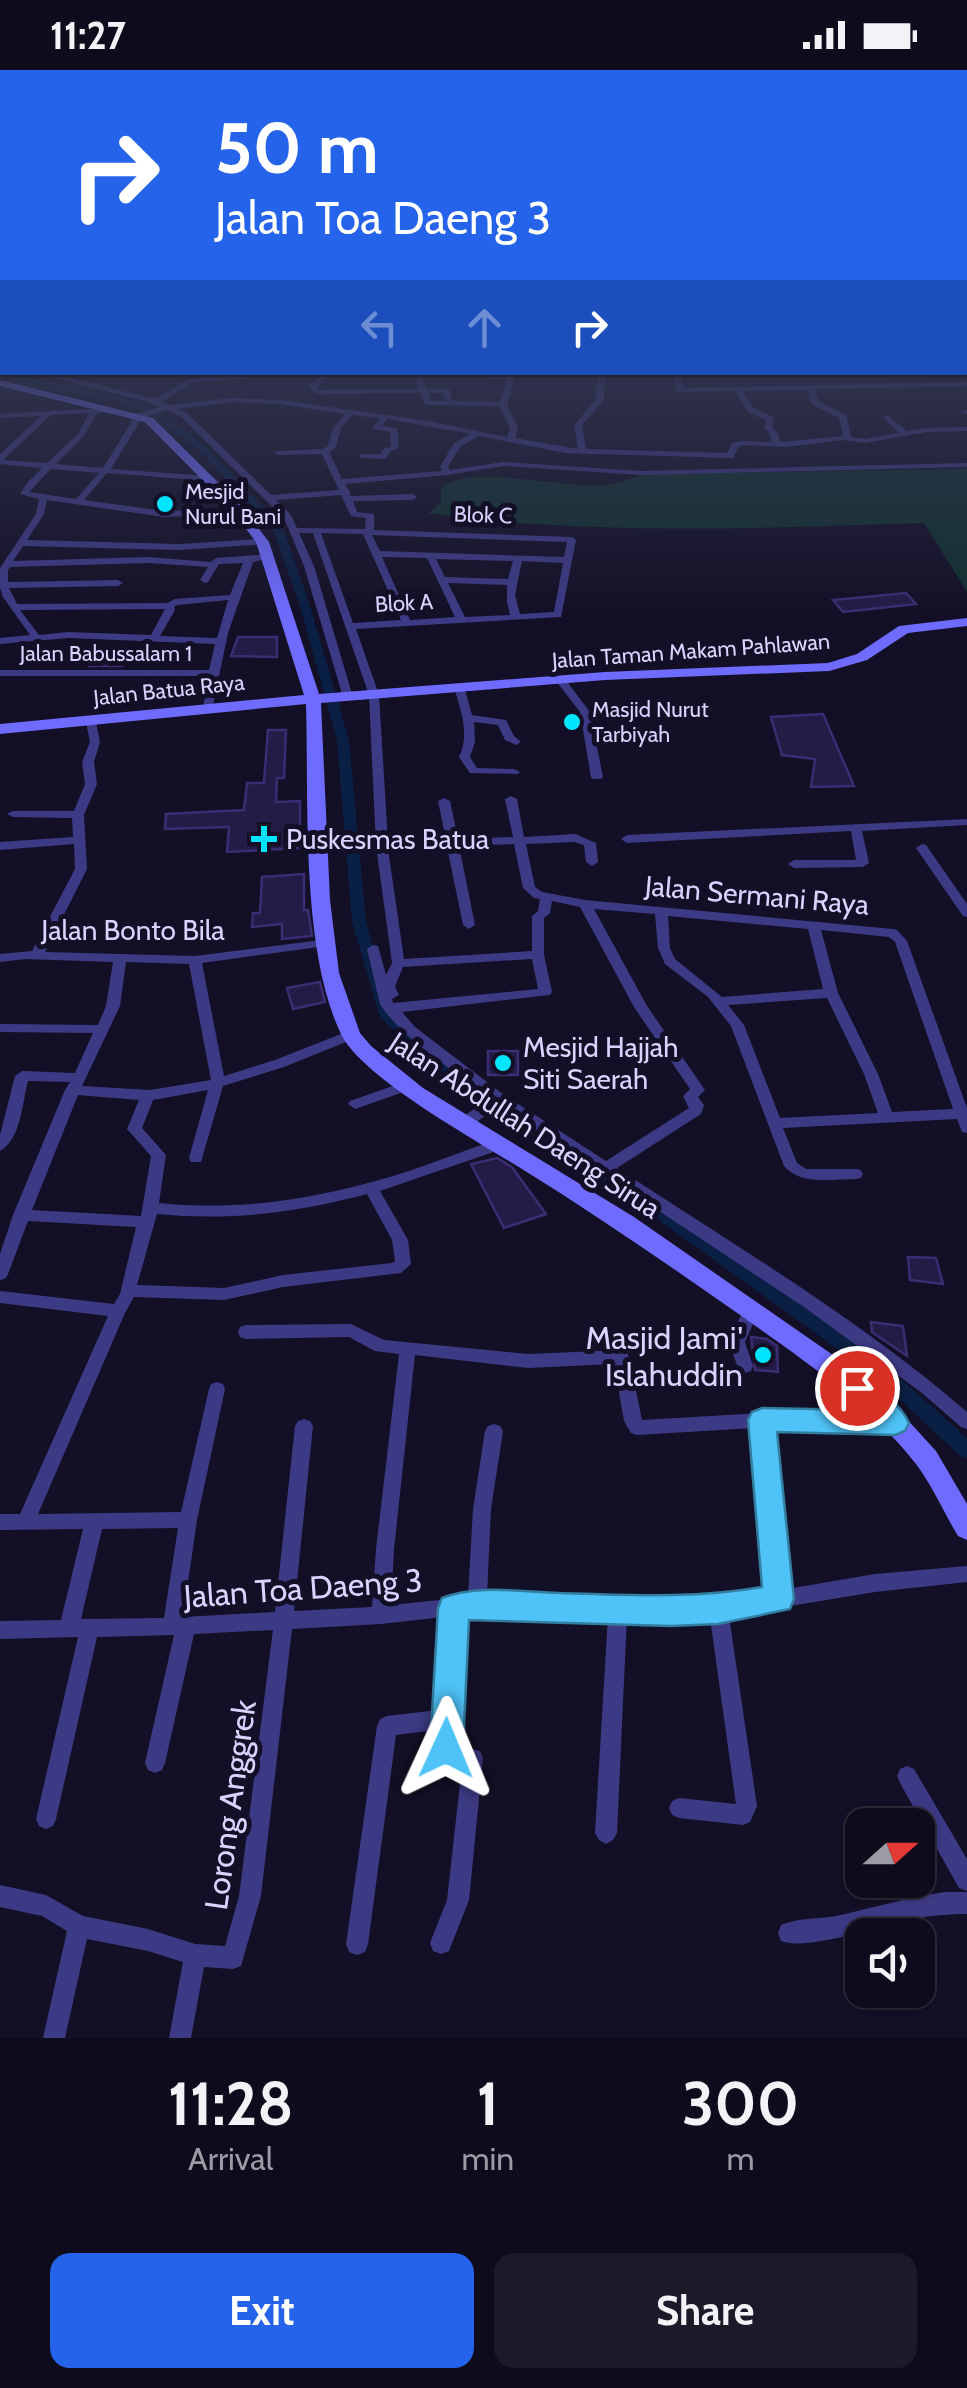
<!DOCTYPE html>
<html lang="en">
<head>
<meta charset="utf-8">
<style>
	:root { --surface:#0e0b1c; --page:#1c1929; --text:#f1f3f6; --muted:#9b9ba3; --line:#2e2b3b; --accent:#2563eb }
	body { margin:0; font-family:Cabin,sans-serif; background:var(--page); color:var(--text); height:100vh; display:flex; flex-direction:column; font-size:38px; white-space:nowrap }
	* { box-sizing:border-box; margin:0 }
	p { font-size:32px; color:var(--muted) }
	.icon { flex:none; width:55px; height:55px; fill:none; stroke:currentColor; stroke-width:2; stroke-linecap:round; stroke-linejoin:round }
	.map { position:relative; height:1968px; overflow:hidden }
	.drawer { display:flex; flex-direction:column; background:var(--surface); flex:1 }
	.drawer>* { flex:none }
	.guide { position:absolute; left:0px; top:0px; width:968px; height:305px; box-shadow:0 2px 8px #0004,0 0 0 2px var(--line); background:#2563eb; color:#fff; overflow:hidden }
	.needle { width:65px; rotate:69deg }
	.controls { position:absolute; left:845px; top:1738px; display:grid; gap:20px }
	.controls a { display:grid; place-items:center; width:90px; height:90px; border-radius:20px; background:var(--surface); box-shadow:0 2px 8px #0004,0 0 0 2px var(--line); font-size:50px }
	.pin { position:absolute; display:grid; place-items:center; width:85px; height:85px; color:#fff; margin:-42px; border:5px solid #fff; border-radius:50%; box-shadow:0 2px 10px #0007 }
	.me { position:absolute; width:110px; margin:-55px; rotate:1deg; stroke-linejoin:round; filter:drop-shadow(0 0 8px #0008) }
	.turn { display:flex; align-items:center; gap:35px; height:210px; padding:0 50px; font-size:45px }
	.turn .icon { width:130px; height:130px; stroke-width:2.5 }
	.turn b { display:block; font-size:70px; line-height:85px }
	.lanes { display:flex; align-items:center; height:95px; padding:0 50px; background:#0003; justify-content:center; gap:50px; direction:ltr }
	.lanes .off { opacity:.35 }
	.eta { display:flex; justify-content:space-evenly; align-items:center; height:170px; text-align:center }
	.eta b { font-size:60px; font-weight:700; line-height:70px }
	.primary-button { display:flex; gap:20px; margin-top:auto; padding:20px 50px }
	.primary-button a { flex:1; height:115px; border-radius:20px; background:var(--accent); color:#fff; font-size:40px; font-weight:700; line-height:115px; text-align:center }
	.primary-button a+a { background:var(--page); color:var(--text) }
	.status { display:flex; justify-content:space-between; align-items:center; height:70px; padding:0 50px; background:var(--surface); direction:ltr }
	.status svg { height:28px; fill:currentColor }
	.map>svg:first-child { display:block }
	.green { fill:#12302f }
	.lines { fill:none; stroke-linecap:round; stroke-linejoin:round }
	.canal { fill:#0a1f44; fill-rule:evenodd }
	.building { fill:#241b47; stroke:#3b2d73; stroke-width:2.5 }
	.minor { fill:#3d3a85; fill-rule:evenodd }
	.secondary { fill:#6f6bff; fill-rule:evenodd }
	.route { fill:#4fc3f7; stroke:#337fa1; stroke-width:2.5 }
	.poi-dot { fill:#00e5ff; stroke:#130f26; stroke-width:4 }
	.labels { text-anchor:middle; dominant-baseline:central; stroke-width:10; stroke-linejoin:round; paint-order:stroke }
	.far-poi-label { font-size:22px; fill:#d9d4ff; stroke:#130f26; text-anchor:start }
	.far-street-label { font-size:22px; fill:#d9d4ff; stroke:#130f26 }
	.poi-label { font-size:28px; fill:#d9d4ff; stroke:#130f26; text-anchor:start }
	.street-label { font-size:28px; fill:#d9d4ff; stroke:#130f26 }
	.near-poi-label { font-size:32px; fill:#d9d4ff; stroke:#130f26; text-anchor:end }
	.near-street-label { font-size:32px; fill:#d9d4ff; stroke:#130f26 }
</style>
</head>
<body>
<div class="status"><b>11:27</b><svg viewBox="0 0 49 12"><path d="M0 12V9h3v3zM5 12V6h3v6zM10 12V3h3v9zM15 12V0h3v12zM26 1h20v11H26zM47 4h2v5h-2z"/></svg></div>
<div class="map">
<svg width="967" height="1968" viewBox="0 0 967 1968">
	<rect width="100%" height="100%" fill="#130f26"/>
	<!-- green -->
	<path class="green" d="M967,399V522L924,453C763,458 588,466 428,443L441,433V418C471,392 565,420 606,415C619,413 633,408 645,404Z"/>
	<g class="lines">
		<!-- canal -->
		<polygon class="canal" points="0,302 115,326 155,339 204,375 283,458 310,536 349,670 366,852 392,942 502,1038 668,1140 888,1297 967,1368 967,1388 960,1386 876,1307 656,1148 490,1046 380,947 352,852 337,670 300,536 273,459 198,379 149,343 113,330 0,306"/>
	</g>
	<!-- building -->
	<g class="building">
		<polygon points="906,523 916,534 843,542 833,530"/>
		<polygon points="238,567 277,567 277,587 231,586"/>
		<polygon points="97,578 129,578 122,596 89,596"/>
		<polygon points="823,644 854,716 811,717 815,689 782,685 771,647"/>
		<polygon points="268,660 286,660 284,708 277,708 276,732 300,731 300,778 227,782 229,757 165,759 166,744 244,740 247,713 264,713"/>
		<polygon points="304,804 304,840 308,840 312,866 282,869 282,854 252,857 253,843 260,843 262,807"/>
		<polygon points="320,912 325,932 293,939 287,918"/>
		<rect x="488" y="981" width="30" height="24"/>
		<polygon points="497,1088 512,1097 546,1144 504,1158 471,1094"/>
		<polygon points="908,1187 936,1188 943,1214 910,1210"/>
		<polygon points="871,1252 903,1256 907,1286 872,1262"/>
		<polygon points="751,1267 767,1269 777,1276 778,1302 755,1300"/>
	</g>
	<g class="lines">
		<!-- minor -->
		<g class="minor">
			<rect x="0" y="270" width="2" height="5"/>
			<rect x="965" y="289" width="2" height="5"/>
			<rect x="0" y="290" width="2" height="4"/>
			<path d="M33,302H47L156,329L190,308L267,302L239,310L192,312L162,332L169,335L232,328L280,330L428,351L507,367L510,359L500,336L428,335L424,333L421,323L315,324L308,316L319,308L318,302H326L327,309L316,317L318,320L419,319L413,302H420L426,319H449L453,331L500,332L506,313L505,308H487L483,306L487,304L512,302L514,313L507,334L518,359L515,368L578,379L574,355L595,331L598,304L551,302H609L606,304L603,331L582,355L586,379L727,383L732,373L742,371L771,372L770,364L764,357L767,351L747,341L735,321L677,322L673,302H681L683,318L967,312V316L815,319L818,331L846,345L851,367L865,369L899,363L883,347L887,345L907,361L927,358L967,357V361L927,362L865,373L842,370L787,377L742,375L738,377L733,388H730L566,383L479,366L460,377L448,397L450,400L503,392L641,401L967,393V397L641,405L503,396L447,405L345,414L350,422V426L413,424L417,427L413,430L353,431L357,442L374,444V460L572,467L576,470L561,547L356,559L379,625L388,772L446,770L438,731L444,728L450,731L458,769L513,767L505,729L511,726L517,729L524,767L575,764L596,773L598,792L592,796L586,792L584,775L574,772L526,774L535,817L542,822L585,830L893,859L897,860L907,871L967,1038V1063L962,1062L957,1049L783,1058L797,1093L806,1099H856L861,1100L863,1104L861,1108L856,1109C831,1109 802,1116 784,1096L731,956L708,927L665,894L658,878L655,844L594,839L647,936L705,1020L698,1027L704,1035L701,1044L617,1098C735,1176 860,1249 967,1342V1359L961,1357L922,1323L804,1237L499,1035L469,1058H459L457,1054L459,1050L489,1028C456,1002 401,968 380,934L367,879L373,875L378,876L386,905L392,893L376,776L369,625L313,463H299L314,496L353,627L348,630L343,627L304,496L284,448L181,347L167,340L142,348L111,399L208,406L212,409L211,411L107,403L84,430L164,441L241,439L244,440V444L164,447L47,430L44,444L27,470L179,474L262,469L265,470V474L179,480L23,476L13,491L148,487L211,492L216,488L270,484V488L253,492L228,563L212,640L208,641L203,638L208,606H0V600H209L215,574L68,568L0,574V568L30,565L3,527L0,518V498L36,444L39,429L20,424L27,413L42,398L0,394V384L41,346L0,348V344L106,338V342L97,343L83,367L56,394L103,398L136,344L159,337L148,332ZM808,320L811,334L839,348L843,366L780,372L778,363L772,357L774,348L753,337L742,321ZM428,323H443L446,331H431ZM232,332L280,334L345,344L333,358L328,376L323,379L278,381L274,383L278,385L322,384L339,420L271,425L187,343L177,339ZM89,343L78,364L47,393L3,390L51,345ZM352,345L380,348L373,357L374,359L390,362L391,377L384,378L380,384H360V388H363L385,389L390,382L399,378L397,358L382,356L387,349L471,364L454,373L440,397L442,401L342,409L329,382L336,377L341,358ZM51,399L99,403L76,429L29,422ZM341,425L351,446L366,448L365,459L297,458L291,445L276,430ZM321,463L363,464L401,550L353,553ZM372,465L567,472L564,487L380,481ZM382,487L427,488L455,547L410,550ZM436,489L513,491L508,509L445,507ZM522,491L563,493L554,542L520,544L515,525ZM148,493L208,497L200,510L205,513L208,512L219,494L243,493L230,525L175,529L167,533L17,534L9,518L118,516L123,513L118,510L8,512V500L10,497ZM448,513L507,515V532L510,545L465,547ZM228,530L217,568L160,566L175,540L174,537L177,535ZM165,539L151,565L68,562L39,565L20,540ZM514,774L523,818L534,828L540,829L538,841L532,846V881L404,889L388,779L447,777L463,855L469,859L475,855L459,776ZM552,831L580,837L634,937L690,1019L683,1026L689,1038L606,1091L504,1025L415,957L402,942L550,925L552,922L544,885V848L550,843ZM668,846L808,859L823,919L722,927L675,889L670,878ZM821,860L889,867L895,872L953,1039L892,1042L878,1004L838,923ZM532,889L538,919L393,933L392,929L399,925L395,916L403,897ZM827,928L864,1004L878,1043L780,1048L744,955L728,935Z"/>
			<polygon points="270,302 308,302 305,304"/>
			<polygon points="965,340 967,340 967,344 961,342"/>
			<polygon points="561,608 565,609 590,642 603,707 601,709 593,709 591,707 580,642 556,611"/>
			<path d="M460,617L465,620L472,645L506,650L514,666L521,672L516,675L505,670L498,655L474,652L475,672L470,687L477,698L514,699L520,702L518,704L470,703L459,687C470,665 461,642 455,620Z"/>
			<path d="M91,649L96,652L100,672L94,692L97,714L84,745L87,799L45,882L195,886L330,869L332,872L330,875L326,876L202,893L224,1006L275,990L346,962H356L358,965L356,968L284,997L223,1016L201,1092H191L189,1088L208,1020L153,1030L142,1058L166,1085L159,1133C246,1142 329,1127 412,1100C441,1090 470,1078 500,1069L505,1070L507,1074L505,1078L380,1121L408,1170L411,1194L401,1203L283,1217L224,1230L134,1227L125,1243L38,1444L181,1442L209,1319L211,1314L217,1312L223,1314L225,1319L197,1450L183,1547L275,1542L295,1356L298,1351L304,1349L310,1351L313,1356L294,1541L372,1537L376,1479L399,1284L375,1281L349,1267L246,1269L240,1267L238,1262L240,1257L246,1255L351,1254L384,1270L528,1284L621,1280L627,1282L629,1287L642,1350L762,1343L893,1346L899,1348L902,1353L899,1358L893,1360L771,1357L787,1519L875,1504L967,1496V1512L875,1522L729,1546L757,1736L750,1752L743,1755L679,1748L672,1745L669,1738L672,1731L679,1728L736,1734L710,1548L627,1546L617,1763L613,1770L606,1774L599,1770L595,1763L608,1546L462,1545L456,1675L480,1681L483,1688L469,1830L449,1881L441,1884L433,1881L430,1873L447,1830L462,1696C437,1691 436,1683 437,1660L396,1665L368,1874L365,1882L357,1885L349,1882L346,1874L377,1656L380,1649L387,1646L438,1640L443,1547L381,1554L292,1559L261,1826L241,1896L233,1899L204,1897L191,1968H169L183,1892L148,1881L87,1869L65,1968H43L67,1861L42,1846L0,1837V1815L46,1825L83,1846L148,1859L195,1874L225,1876L239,1826L273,1560L194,1564L165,1693L162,1700L155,1703L148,1700L145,1693L174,1565L97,1567L56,1749L53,1756L46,1759L39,1756L36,1749L78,1567L0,1569V1551L61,1550L83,1459L0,1460V1444H20L108,1246L0,1233V1221L114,1234L120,1224L136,1157L28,1151L8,1204L6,1208L0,1210V1184L13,1145L65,1020L70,1012L28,1011C22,1034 21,1069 0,1081V1065L15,1006L22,1001L75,1003L93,963L0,962V954L98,955L106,936L113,892L25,889L0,892V884L32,881L75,799L74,774L0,780V772L73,767L72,748L13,747L7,744L13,741H74L85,714L82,692L90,672L86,652ZM126,892L189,894L211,1010L150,1020L82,1016L120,936ZM78,1025L139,1030L127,1059L151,1086L141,1146L32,1140ZM367,1124L392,1170L395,1191L392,1193L283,1205L224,1218L137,1215L157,1144C231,1151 295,1143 367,1124ZM415,1285L528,1298L614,1294L624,1351L631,1363L637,1365L754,1358L769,1522L718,1530L487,1526L491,1439L503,1361L500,1356L494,1354L488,1356L485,1361L473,1439L468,1527L391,1535L394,1479ZM178,1458L164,1548L81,1549L102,1459Z"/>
			<polygon points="967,749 967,755 862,761 869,793 863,797 794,798 788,794 794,790 856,790 851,761 627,773 621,769 627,765"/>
			<polygon points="922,774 926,775 967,834 967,847 963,846 916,778"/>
			<polygon points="407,1011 414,1016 412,1019 355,1039 348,1034 350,1031"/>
			<polygon points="751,1234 757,1236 759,1240 745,1272 753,1296 751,1301 745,1303 739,1301 729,1272 745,1236"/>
			<polygon points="907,1696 914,1699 967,1789 967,1821 959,1818 900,1713 897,1706 900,1699"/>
			<path d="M945,1822H967V1844C946,1844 925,1846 904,1851C875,1857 807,1881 781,1871L778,1863L781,1855C798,1848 818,1849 836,1846C873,1838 908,1827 945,1822Z"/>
		</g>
		<!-- secondary -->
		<path class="secondary" d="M0,310L153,348L240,434L269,472L319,624L605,602L828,593L857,584L899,556L967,548V556L908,563L867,590L829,601L605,610L321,633L330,830L339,903L360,963L371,976L423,1018L634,1147L843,1292L904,1346L936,1381L967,1434V1470L958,1466C944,1443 932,1415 916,1394C869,1334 804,1291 743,1247C670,1196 598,1146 522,1099C479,1072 361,1007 341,964C300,878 309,730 306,634L0,664V654L304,625L256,472L232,440L145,352L0,316Z"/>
	</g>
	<!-- sky -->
	<linearGradient id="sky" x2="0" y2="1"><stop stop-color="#0a0815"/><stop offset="0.5" stop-color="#333752"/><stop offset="1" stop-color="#333752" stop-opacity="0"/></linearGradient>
	<rect width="967" height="545" fill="url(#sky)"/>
	<!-- route -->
	<path class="route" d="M857,1307C875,1313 901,1335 909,1353L905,1361L895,1365L777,1362L794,1529L790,1539L718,1554L671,1556L469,1550L463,1678L458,1690L446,1695L435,1690L430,1678L438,1538L442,1528C478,1514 521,1522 559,1523C628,1525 694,1529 762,1517L748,1350L752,1342L762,1338L862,1340L843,1318L847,1310Z"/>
	<!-- markers -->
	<g class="poi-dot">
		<circle cx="165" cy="434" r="10"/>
		<circle cx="572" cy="652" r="10"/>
		<path d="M259 754h10v10h10v10h-10v10h-10v-10h-10v-10h10z"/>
		<circle cx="503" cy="993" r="10"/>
		<circle cx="763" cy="1285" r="10"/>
	</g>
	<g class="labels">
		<!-- far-poi labels -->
		<g class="far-poi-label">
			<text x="185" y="421">Mesjid<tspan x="185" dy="25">Nurul Bani</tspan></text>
			<text x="592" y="639">Masjid Nurut<tspan x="592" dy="25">Tarbiyah</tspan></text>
		</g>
		<!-- far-street labels -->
		<g class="far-street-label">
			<text transform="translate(483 445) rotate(2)">Blok C</text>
			<text transform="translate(404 533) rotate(-3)">Blok A</text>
			<text transform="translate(691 581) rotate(-4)">Jalan Taman Makam Pahlawan</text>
			<text x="106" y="583">Jalan Babussalam 1</text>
			<text transform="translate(169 620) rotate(-6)">Jalan Batua Raya</text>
		</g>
		<!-- poi labels -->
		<g class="poi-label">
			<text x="286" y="769">Puskesmas Batua</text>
			<text x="523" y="977">Mesjid Hajjah<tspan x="523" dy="32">Siti Saerah</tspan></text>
		</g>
		<!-- street labels -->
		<g class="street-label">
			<text transform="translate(757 825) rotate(5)">Jalan Sermani Raya</text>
			<text x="133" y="860">Jalan Bonto Bila</text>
			<text transform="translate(525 1055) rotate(33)">Jalan Abdullah Daeng Sirua</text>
		</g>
		<!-- near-poi labels -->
		<g class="near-poi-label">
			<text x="743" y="1267">Masjid Jami'<tspan x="743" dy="37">Islahuddin</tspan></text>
		</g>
		<!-- near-street labels -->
		<g class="near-street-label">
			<text transform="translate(303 1518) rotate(-4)">Jalan Toa Daeng 3</text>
			<text transform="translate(230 1735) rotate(-82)">Lorong Anggrek</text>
		</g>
	</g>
</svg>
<div class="controls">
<a><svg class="needle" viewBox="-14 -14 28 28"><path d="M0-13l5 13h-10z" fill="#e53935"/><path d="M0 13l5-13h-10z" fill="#9b9ba3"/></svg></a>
<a><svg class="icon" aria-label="sound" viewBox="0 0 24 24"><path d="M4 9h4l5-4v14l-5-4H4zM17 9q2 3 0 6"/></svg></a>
</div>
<div class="pin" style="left:857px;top:1318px;background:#d93025"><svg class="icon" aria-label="arrive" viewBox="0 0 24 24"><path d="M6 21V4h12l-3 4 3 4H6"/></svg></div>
<svg class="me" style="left:446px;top:1678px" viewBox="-20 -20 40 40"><path d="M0-17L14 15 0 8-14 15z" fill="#4fc3f7" stroke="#fff" stroke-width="4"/></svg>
<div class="guide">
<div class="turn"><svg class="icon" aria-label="right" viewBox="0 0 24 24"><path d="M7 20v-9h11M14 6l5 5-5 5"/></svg><div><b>50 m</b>Jalan Toa Daeng 3</div></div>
<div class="lanes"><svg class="icon off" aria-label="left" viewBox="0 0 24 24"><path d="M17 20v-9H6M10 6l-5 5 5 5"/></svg><svg class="icon off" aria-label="ahead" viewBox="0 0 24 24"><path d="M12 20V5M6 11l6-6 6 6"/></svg><svg class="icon" aria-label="right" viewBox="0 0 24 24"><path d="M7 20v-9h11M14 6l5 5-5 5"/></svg></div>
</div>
</div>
<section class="drawer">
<div class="eta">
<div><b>11:28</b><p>Arrival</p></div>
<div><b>1</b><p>min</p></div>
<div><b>300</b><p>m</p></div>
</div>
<div class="primary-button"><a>Exit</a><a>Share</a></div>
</section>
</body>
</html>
